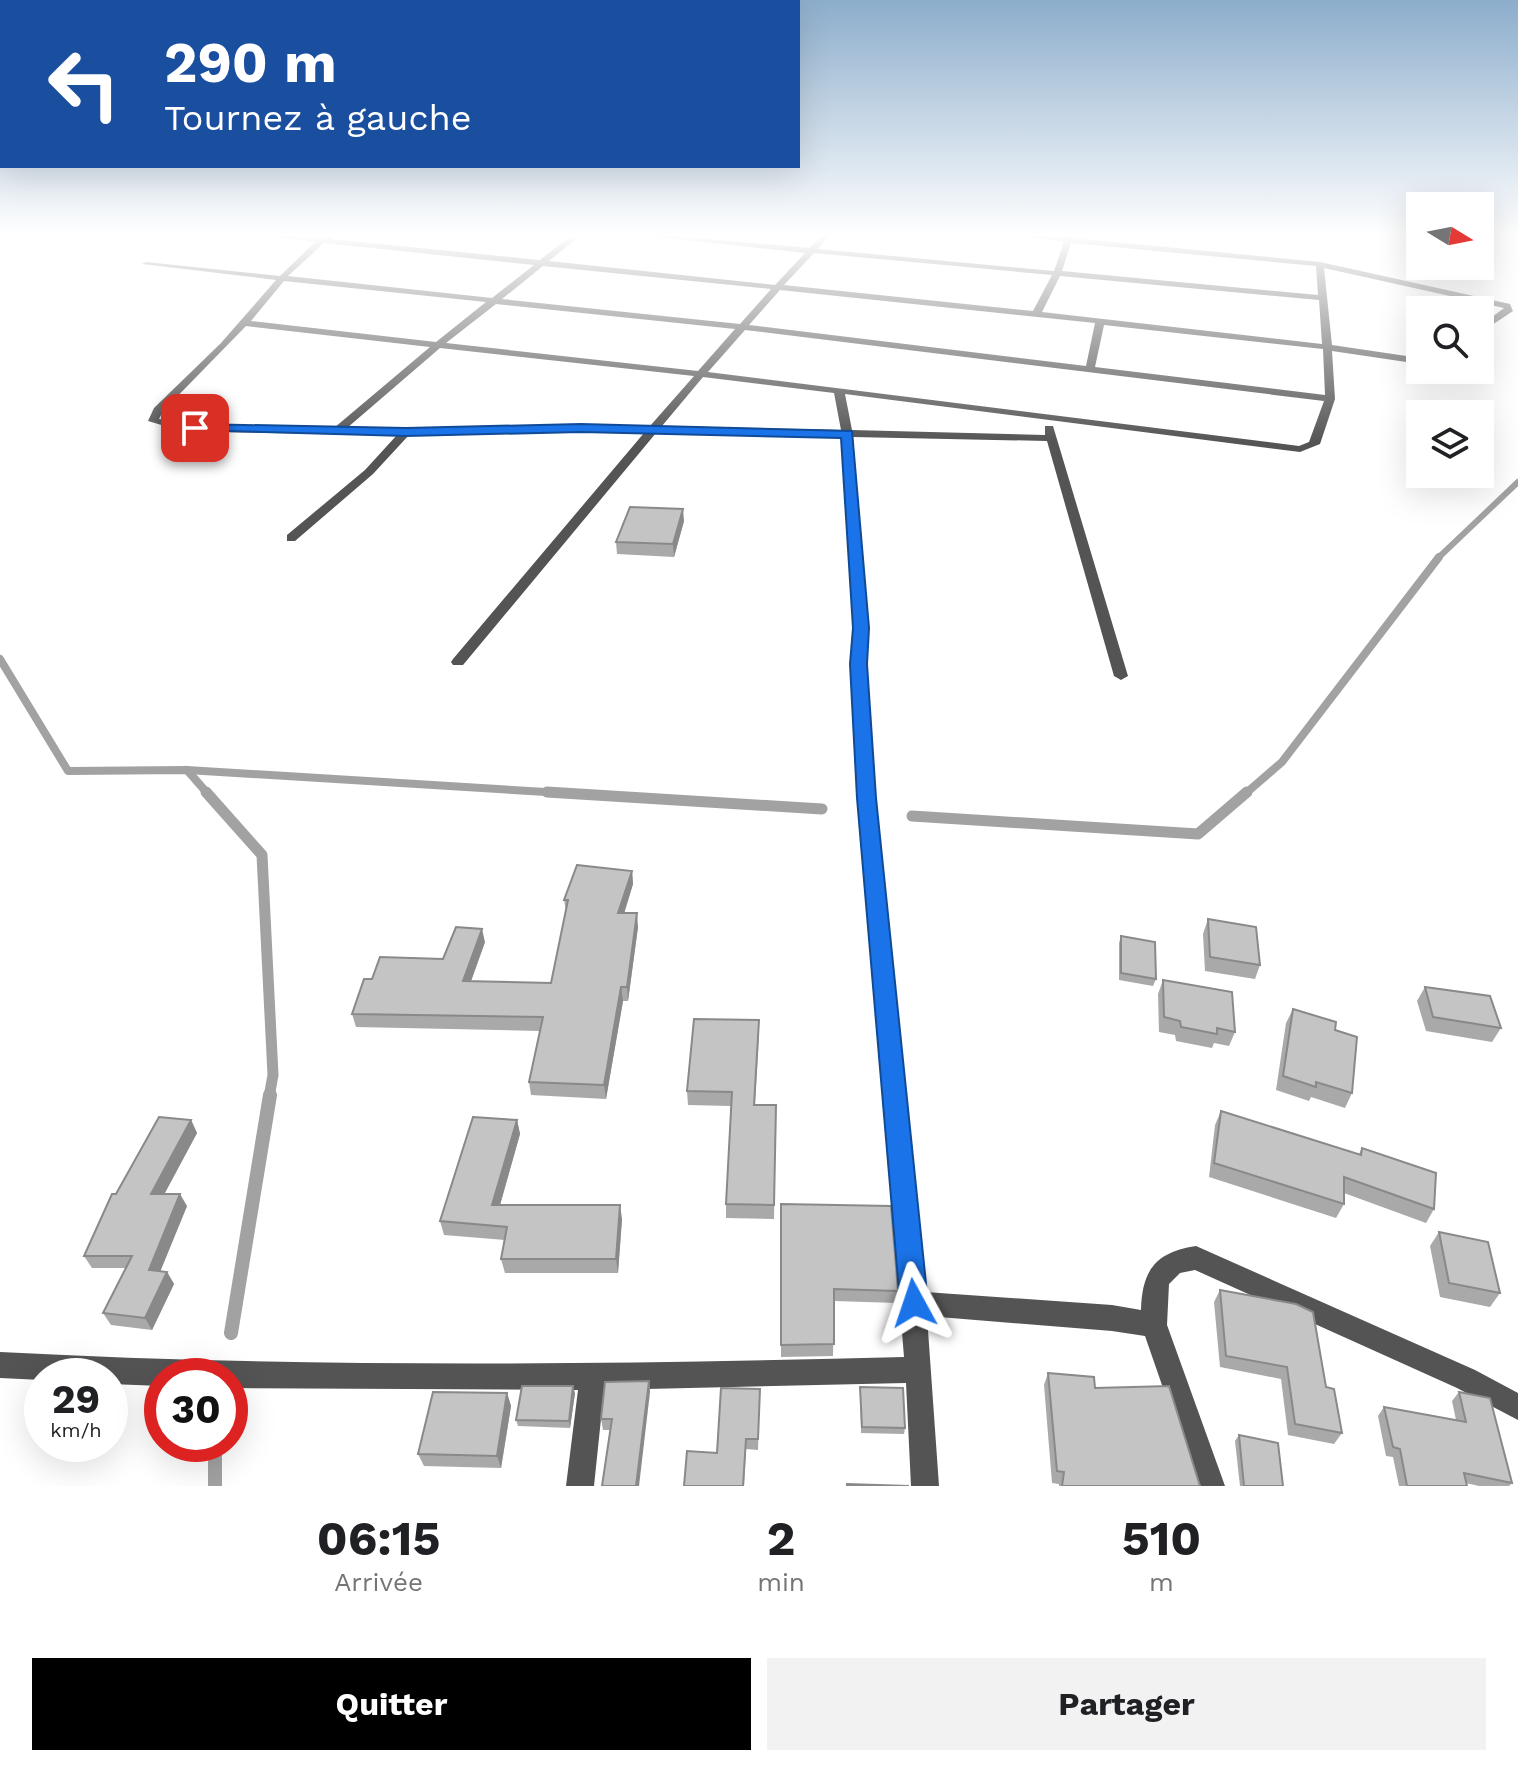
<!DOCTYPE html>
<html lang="fr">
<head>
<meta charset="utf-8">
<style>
	:root { --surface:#fff; --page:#f2f2f2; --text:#202124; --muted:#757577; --accent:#000 }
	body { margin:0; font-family:"Work Sans",sans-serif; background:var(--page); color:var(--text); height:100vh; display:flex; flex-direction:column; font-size:30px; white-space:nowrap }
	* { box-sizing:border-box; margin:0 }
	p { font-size:26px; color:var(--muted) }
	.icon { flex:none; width:44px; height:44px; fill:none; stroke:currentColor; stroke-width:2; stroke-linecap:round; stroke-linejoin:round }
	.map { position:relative; height:1486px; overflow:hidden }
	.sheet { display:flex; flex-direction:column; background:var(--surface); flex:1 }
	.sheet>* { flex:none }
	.top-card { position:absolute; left:0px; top:0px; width:800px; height:168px; box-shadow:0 8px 32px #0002; background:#1a4fa0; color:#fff; overflow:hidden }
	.needle { width:52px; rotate:100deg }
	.controls { position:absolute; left:1406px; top:192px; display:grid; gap:16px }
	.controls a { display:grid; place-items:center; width:88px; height:88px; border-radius:0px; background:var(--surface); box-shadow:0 8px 32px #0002; font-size:40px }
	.speed { position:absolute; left:24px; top:1358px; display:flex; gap:16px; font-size:40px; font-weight:700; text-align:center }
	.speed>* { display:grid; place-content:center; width:104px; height:104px; border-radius:50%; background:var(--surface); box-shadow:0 8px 32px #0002; line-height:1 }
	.speed small { font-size:20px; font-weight:400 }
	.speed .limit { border:12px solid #d22; background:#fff; color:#111 }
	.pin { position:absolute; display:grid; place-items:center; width:68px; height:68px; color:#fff; margin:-34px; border-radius:16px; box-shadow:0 4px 12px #0006 }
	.me { position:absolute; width:88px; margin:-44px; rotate:355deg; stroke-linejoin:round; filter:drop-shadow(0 0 6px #0008) }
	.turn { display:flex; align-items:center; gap:28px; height:168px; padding:0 32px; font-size:36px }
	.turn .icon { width:104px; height:104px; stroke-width:2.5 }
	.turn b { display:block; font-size:56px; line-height:68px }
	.eta { display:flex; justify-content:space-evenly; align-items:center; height:136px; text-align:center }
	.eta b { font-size:48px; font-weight:700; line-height:56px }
	.cta { display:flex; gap:16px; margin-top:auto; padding:16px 32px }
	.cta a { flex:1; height:92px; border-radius:0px; background:var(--accent); color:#fff; font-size:32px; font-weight:700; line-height:92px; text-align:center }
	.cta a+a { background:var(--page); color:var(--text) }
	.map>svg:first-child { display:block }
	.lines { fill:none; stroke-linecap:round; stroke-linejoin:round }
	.stream-far3 { stroke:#a2a2a2; stroke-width:6 }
	.stream-far2 { stroke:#a2a2a2; stroke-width:8 }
	.stream-far1 { stroke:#a2a2a2; stroke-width:11 }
	.stream { stroke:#a2a2a2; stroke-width:14 }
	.street { fill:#545454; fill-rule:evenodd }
	.wall { fill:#a9a9a9 }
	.shaded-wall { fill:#898989 }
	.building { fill:#c4c4c4; stroke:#898989; stroke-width:2 }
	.route { fill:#1a73e8; stroke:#114b97; stroke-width:2 }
</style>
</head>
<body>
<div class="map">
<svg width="1518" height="1486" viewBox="0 0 1518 1486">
	<rect width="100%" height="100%" fill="#fff"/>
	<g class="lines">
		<!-- stream-far3 -->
		<polyline class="stream-far3" points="1437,559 1518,482"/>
		<!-- stream-far2 -->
		<g class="stream-far2">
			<polyline points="0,659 68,771 187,770 579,794"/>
			<polyline points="187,770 208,794"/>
			<polyline points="1245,794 1282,762 1439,557"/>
		</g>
		<!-- stream-far1 -->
		<g class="stream-far1">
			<polyline points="206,792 262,855 273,1075 269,1097"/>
			<polyline points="547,792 822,809"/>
			<polyline points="912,816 1198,834 1247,792"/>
		</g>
		<!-- stream -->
		<g class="stream">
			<polyline points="231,1333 270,1095"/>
			<polyline points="215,1444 215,1486"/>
		</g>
		<!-- street -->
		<path class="street" d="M265,235L321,238L336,235L331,239L540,260L572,235H581L549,261L775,285L805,253L638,235H665L809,248L822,235H830L818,249L1054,271L1064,242L1014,235L1065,237L1066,235H1074L1073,238L1320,262L1510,304L1513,311L1480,333V326L1504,308L1324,268L1332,345L1420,358V364L1332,351L1335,399L1320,444L1300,452L845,394L852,430L1045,435V426H1053L1128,676L1121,680L1114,676L1047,441L853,437L868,628L865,664L875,798L925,1292L1112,1305L1141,1310C1142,1270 1156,1252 1196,1246L1475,1370L1518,1393V1420L1457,1388L1195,1270L1180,1273L1169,1284L1167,1325L1225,1486H1197L1145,1336L1112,1331L927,1316L939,1486H911L906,1383L604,1390L594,1486H566L578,1390L230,1388V1376H162V1386L110,1384V1376H42V1380L0,1378V1352C302,1368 603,1365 904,1357L859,798L851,664L854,628L842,437L656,433L463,665H453L451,662L453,659L644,433L581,431L409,435L373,474L295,541H287V535L365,470L397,435L215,432L175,429L148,421L154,408L221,343L276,280L142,264L146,262L280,276L315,242ZM324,243L534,265L492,298L288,276ZM1071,243L1316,266L1318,295L1062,271ZM814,253L1052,275L1033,311L784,285ZM543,266L771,289L740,324L502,299ZM1060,276L1319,300L1322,344L1042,312ZM284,281L486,302L436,342L251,321ZM780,290L1095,323L1086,366L749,325ZM496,304L735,329L698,371L446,343ZM1104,325L1323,349L1325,395L1095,367ZM246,326L430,347L334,428L215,426L159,419L163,411ZM745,330L1324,401L1309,442L1299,446L708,372ZM440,348L694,376L650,426L347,428ZM703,377L834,393L841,430L662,426Z"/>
	</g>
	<!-- wall -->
	<g class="wall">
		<polygon points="684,521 674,557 617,554 616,542"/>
		<polygon points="632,871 633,884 624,913 638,927 628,1001 623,1001 606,1099 531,1095 529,1082 540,1031 356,1027 352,1014 372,979 443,959 485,942 471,981 551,983 566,911 564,900"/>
		<polygon points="1208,919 1260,965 1255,979 1205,971 1203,934"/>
		<polygon points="1121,936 1156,979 1153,986 1119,980 1119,943"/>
		<polygon points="1163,980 1235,1032 1229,1046 1214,1043 1212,1048 1176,1041 1175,1035 1159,1032 1158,994"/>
		<polygon points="1425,987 1501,1028 1492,1042 1426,1031 1417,1001"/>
		<polygon points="1293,1009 1335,1030 1352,1093 1345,1108 1311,1097 1309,1101 1276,1090 1286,1023"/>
		<polygon points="759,1035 755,1105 776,1105 774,1219 726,1218 726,1204 731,1106 688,1105 687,1091"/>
		<polygon points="1221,1111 1359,1154 1362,1148 1434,1209 1426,1223 1344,1193 1344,1204 1336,1218 1209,1177 1215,1125"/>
		<polygon points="191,1120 197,1133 164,1194 187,1206 160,1271 167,1272 174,1284 152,1330 111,1325 103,1313 126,1268 92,1268 84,1256 116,1194"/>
		<polygon points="517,1120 520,1134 500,1205 622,1219 618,1273 505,1273 501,1259 505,1240 444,1235 440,1221"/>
		<polygon points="781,1204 898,1291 897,1303 834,1301 833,1356 781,1357"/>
		<polygon points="1439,1232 1500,1293 1490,1307 1440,1297 1430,1246"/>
		<polygon points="1220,1290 1326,1387 1342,1433 1334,1444 1288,1435 1281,1379 1220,1367 1214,1302"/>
		<polygon points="1048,1373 1095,1388 1200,1486 1059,1486 1059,1484 1052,1483 1044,1385"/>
		<polygon points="649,1381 650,1392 610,1430 603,1430 601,1419"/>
		<polygon points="860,1387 905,1428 904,1434 861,1433"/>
		<polygon points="760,1389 758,1450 746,1449 744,1486 684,1486 717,1453"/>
		<polygon points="1459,1392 1512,1483 1509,1486 1479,1486 1466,1483 1467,1486 1399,1486 1393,1457 1386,1456 1378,1416 1384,1407 1456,1420 1452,1401"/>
		<polygon points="507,1393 511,1406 501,1468 424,1466 418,1454"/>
		<polygon points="575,1393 570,1428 518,1426 516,1420"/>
		<polygon points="1239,1435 1283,1486 1240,1486 1235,1441"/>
	</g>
	<!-- shaded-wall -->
	<g class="shaded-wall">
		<polygon points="683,509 684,521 674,557 673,544"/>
		<polygon points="632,871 633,884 620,927 618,913"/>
		<polygon points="637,913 638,927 628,1001 627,987"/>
		<polygon points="482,929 485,942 466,995 463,981"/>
		<polygon points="621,987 623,1001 606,1099 604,1085"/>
		<polygon points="191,1120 197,1133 158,1206 151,1194"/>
		<polygon points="517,1120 520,1134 496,1219 492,1205"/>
		<polygon points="180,1194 187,1206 156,1282 149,1270"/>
		<polygon points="620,1205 622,1219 618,1273 616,1259"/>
		<polygon points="167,1272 174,1284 152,1330 145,1318"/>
		<polygon points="649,1381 650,1392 639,1486 636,1486"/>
		<polygon points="573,1386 575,1393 570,1428 569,1421"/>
		<polygon points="507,1393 511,1406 501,1468 497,1456"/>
	</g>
	<!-- building -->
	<g class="building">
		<polygon points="630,507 683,509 673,544 616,542"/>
		<polygon points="577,865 632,871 618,913 637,913 627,987 621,987 604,1085 529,1082 543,1017 352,1014 364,979 372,979 380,957 443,959 456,927 482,929 463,981 551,983 568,900 564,900"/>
		<polygon points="1208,919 1256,927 1260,965 1210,957"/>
		<polygon points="1121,936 1155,942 1156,979 1121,973"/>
		<polygon points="1163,980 1232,992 1235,1032 1217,1028 1217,1034 1181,1027 1180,1021 1164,1017"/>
		<polygon points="1425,987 1490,996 1501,1028 1433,1017"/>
		<polygon points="1293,1009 1336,1022 1335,1030 1357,1037 1352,1093 1316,1082 1316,1087 1283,1076"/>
		<polygon points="694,1019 759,1020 754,1105 776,1105 774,1205 726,1204 732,1092 687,1091"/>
		<polygon points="1221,1111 1361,1155 1362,1148 1436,1173 1434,1209 1344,1177 1344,1204 1214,1163"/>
		<polygon points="159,1117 191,1120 151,1194 180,1194 149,1270 167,1272 145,1318 103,1313 132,1256 84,1256 112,1194 116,1194"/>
		<polygon points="473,1117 517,1120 492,1205 620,1205 616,1259 501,1259 507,1227 440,1221"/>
		<polygon points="781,1204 891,1206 898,1291 834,1289 834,1344 781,1345"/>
		<polygon points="1439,1232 1488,1242 1500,1293 1449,1283"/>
		<polygon points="1220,1290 1296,1304 1313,1312 1326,1387 1334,1389 1342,1433 1295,1424 1287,1367 1226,1356"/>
		<polygon points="1048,1373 1094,1377 1095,1388 1169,1386 1200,1486 1062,1486 1064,1472 1057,1471"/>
		<polygon points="649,1381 636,1486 602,1486 612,1419 601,1419 605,1382"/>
		<polygon points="522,1386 573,1386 569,1421 516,1420"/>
		<polygon points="860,1387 903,1388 905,1428 862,1427"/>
		<polygon points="721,1388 760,1389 758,1439 746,1439 743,1486 684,1486 687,1451 717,1453"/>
		<polygon points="433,1392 507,1393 497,1456 418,1454"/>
		<polygon points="1459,1392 1490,1398 1512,1483 1464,1473 1467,1486 1407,1486 1400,1449 1393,1447 1384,1407 1466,1422"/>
		<polygon points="1239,1435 1278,1443 1283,1486 1244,1486"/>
		<polygon points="847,1484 909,1486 847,1486"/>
	</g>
	<!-- sky -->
	<linearGradient id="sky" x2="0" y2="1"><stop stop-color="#8cadcc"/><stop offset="0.53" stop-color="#fff"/><stop offset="1" stop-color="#fff" stop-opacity="0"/></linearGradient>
	<rect width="1518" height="443" fill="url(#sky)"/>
	<!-- route -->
	<polygon class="route" points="195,424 406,428 581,424 852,431 869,628 867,664 876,798 928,1303 924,1312 914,1317 904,1312 900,1303 857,798 850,664 853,628 841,438 581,432 406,436 191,430 189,428"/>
</svg>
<div class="controls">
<a><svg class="needle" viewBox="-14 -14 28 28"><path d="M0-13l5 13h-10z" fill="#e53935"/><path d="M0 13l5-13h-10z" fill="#757577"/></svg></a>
<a><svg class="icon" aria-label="search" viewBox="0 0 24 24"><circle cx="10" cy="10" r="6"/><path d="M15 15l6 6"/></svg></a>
<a><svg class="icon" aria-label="layers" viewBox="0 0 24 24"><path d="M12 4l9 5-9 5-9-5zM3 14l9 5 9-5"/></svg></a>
</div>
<div class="speed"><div>29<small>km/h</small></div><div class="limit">30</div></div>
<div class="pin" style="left:195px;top:428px;background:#d93025"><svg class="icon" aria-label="arrive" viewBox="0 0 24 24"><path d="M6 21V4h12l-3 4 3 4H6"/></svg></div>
<svg class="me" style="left:914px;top:1303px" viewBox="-20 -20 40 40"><path d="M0-17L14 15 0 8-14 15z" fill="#1a73e8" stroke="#fff" stroke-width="4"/></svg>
<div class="top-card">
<div class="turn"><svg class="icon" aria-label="left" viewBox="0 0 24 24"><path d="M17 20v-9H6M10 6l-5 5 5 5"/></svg><div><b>290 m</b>Tournez à gauche</div></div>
</div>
</div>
<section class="sheet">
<div class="eta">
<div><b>06:15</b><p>Arrivée</p></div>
<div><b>2</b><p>min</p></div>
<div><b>510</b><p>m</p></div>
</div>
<div class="cta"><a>Quitter</a><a>Partager</a></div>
</section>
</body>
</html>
